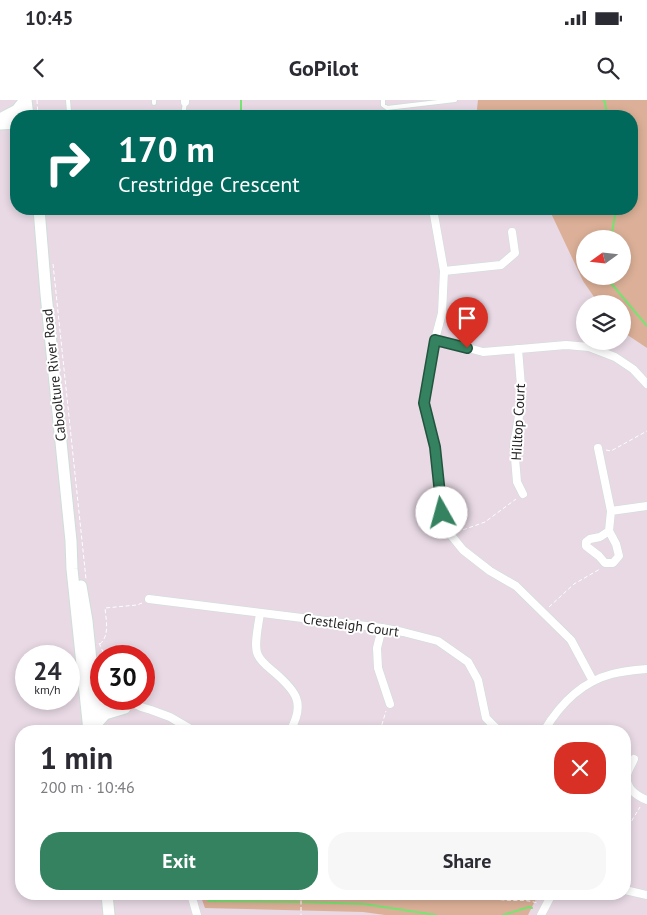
<!DOCTYPE html>
<html lang="en">
<head>
<meta charset="utf-8">
<style>
	:root { --surface:#fff; --page:#f7f7f7; --text:#2b2b33; --muted:#7c7c81; --accent:#358260 }
	body { margin:0; font-family:"PT Sans",sans-serif; background:var(--page); color:var(--text); height:100vh; display:flex; flex-direction:column; font-size:19px; white-space:nowrap }
	* { box-sizing:border-box; margin:0 }
	p { font-size:16px; color:var(--muted) }
	.icon { flex:none; width:28px; height:28px; fill:none; stroke:currentColor; stroke-width:2; stroke-linecap:round; stroke-linejoin:round }
	.map { position:relative; flex:1; overflow:hidden }
	.sheet { position:absolute; left:15px; top:625px; width:616px; height:175px; display:flex; flex-direction:column; background:var(--surface); border-radius:20px; box-shadow:0 2px 8px #0003 }
	.sheet>* { flex:none }
	.guide { position:absolute; left:10px; top:10px; width:628px; height:105px; border-radius:20px; box-shadow:0 2px 8px #0003; background:#00695c; color:#fff; overflow:hidden }
	.needle { width:32px; rotate:255deg }
	.tools { position:absolute; left:576px; top:130px; display:grid; gap:10px }
	.tools a { display:grid; place-items:center; width:55px; height:55px; border-radius:50%; background:var(--surface); box-shadow:0 2px 8px #0003; font-size:25px }
	.speed { position:absolute; left:15px; top:545px; display:flex; gap:10px; font-size:25px; font-weight:700; text-align:center }
	.speed>* { display:grid; place-content:center; width:65px; height:65px; border-radius:50%; background:var(--surface); box-shadow:0 2px 8px #0003; line-height:1 }
	.speed small { font-size:12px; font-weight:400 }
	.speed .limit { border:8px solid #d22; background:#fff; color:#111 }
	.pin { position:absolute; display:grid; place-items:center; width:42px; height:42px; color:#fff; margin:-51px -21px; border-radius:50% 50% 50% 0; rotate:-45deg; box-shadow:0 0 5px #0007 }
	.pin .icon { rotate:45deg }
	.me { position:absolute; width:55px; margin:-28px; rotate:353deg; stroke-linejoin:round; filter:drop-shadow(0 0 4px #0008) }
	.turn { display:flex; align-items:center; gap:18px; height:105px; padding:0 25px; font-size:22px }
	.turn .icon { width:65px; height:65px; stroke-width:2.5 }
	.turn b { display:block; font-size:35px; line-height:42px }
	.round { display:grid; place-items:center; flex:none; width:52px; height:52px; border-radius:20px; background:var(--page) }
	.summary { display:flex; align-items:center; justify-content:space-between; height:85px; padding:0 25px }
	h1 { font-size:30px; font-weight:600; line-height:38px }
	.primary-button { display:flex; gap:10px; margin-top:auto; padding:10px 25px }
	.primary-button a { flex:1; height:58px; border-radius:20px; background:var(--accent); color:#fff; font-size:20px; font-weight:600; line-height:58px; text-align:center }
	.primary-button a+a { background:var(--page); color:var(--text) }
	.status { display:flex; justify-content:space-between; align-items:center; height:35px; padding:0 25px; background:var(--surface); direction:ltr }
	.status svg { height:14px; fill:currentColor }
	header { display:flex; justify-content:space-between; align-items:center; height:65px; padding:0 25px; background:var(--surface); font-size:22px; font-weight:600 }
	.map>svg:first-child { display:block }
	.green { fill:#dcb098; fill-rule:evenodd }
	.lines { fill:none; stroke-linecap:round; stroke-linejoin:round }
	.stream { stroke:#77e572; stroke-width:2 }
	.service-casing { stroke:#cedfd7; stroke-width:5.5 }
	.minor-casing { stroke:#cedfd7; stroke-width:9 }
	.secondary-casing { stroke:#cedfd7; stroke-width:13 }
	.path { stroke:#fff; stroke-width:1; stroke-dasharray:4 2.5; stroke-linecap:butt }
	.service { stroke:#fff; stroke-width:4 }
	.minor { stroke:#fff; stroke-width:8 }
	.secondary { stroke:#fff; stroke-width:11 }
	.route-casing { stroke:#22543e; stroke-width:12 }
	.route { stroke:#358260; stroke-width:9 }
	.labels { text-anchor:middle; dominant-baseline:central; stroke-width:4; stroke-linejoin:round; paint-order:stroke }
	.street-label { font-size:14px; fill:#272727; stroke:#fff }
</style>
</head>
<body>
<div class="status"><b>10:45</b><svg viewBox="0 0 49 12"><path d="M0 12V9h3v3zM5 12V6h3v6zM10 12V3h3v9zM15 12V0h3v12zM26 1h20v11H26zM47 4h2v5h-2z"/></svg></div>
<header><svg class="icon" aria-label="back" viewBox="0 0 24 24"><path d="M15 5l-7 7 7 7"/></svg>GoPilot<svg class="icon" aria-label="search" viewBox="0 0 24 24"><circle cx="10" cy="10" r="6"/><path d="M15 15l6 6"/></svg></header>
<div class="map">
<svg width="647" height="815" viewBox="0 0 647 815">
	<rect width="100%" height="100%" fill="#e8d9e4"/>
	<!-- green -->
	<g class="green">
		<path d="M478,0H647V248L623,232L622,204H599L583,181L549,109H631V16H480L477,9ZM585,139H622V176H585Z"/>
		<polygon points="200,794 536,794 538,795 528,815 385,815 363,812 205,808"/>
	</g>
	<g class="lines">
		<!-- stream -->
		<g class="stream">
			<polyline points="603,0 605,2 607,16"/>
			<polyline points="241,16 241,0"/>
			<polyline points="611,139 616,109"/>
			<polyline points="605,176 647,226"/>
			<polyline points="208,801 299,802"/>
			<polyline points="303,802 364,804 436,815"/>
			<polyline points="503,815 529,807 532,808"/>
		</g>
		<defs>
			<g id="service">
				<polyline points="68,0 69,12"/>
				<polyline points="154,0 154,3"/>
				<polyline points="383,0 383,5 387,8 455,0"/>
				<polyline points="183,16 185,2"/>
			</g>
			<g id="minor">
				<polyline points="185,0 185,2"/>
				<polyline points="433,109 444,171 442,213 433,247 425,303 435,347 442,413 450,434 463,450 490,471 516,486 571,540 593,581"/>
				<polyline points="444,171 501,165 515,153 512,132"/>
				<polyline points="435,239 483,252 566,245 589,247 615,257 633,269 647,284"/>
				<polyline points="518,249 522,298 514,346 517,382 523,394"/>
				<polyline points="598,348 611,411"/>
				<polyline points="609,431 600,437 590,439 586,442 586,446 599,456 605,463 613,463 619,456 616,444 609,431 611,411 647,406"/>
				<polyline points="149,499 382,528 403,532 438,541 468,562 478,580 486,618 496,628 501,631"/>
				<path d="M260,513C259,523 253,546 258,555C261,562 268,567 274,572C296,591 306,603 290,631"/>
				<polyline points="382,528 377,548 378,568 390,604"/>
				<polyline points="90,600 126,600 141,607 151,610 170,617 194,631"/>
				<polyline points="93,605 122,607"/>
				<path d="M544,631C560,604 581,582 612,574C623,571 635,570 647,569"/>
				<path d="M634,659C632,664 628,670 627,675C625,688 637,696 647,700"/>
				<polyline points="625,790 647,795"/>
				<polyline points="191,794 197,815"/>
				<polyline points="541,815 552,794"/>
			</g>
			<g id="secondary">
				<polyline points="26,0 28,16"/>
				<polyline points="0,19 17,10 25,0"/>
				<polyline points="0,24 16,23"/>
				<polyline points="39,109 46,194 71,441 72,469 89,631"/>
				<polyline points="81,486 87,521 98,631"/>
				<polyline points="110,599 111,600"/>
				<polyline points="97,623 105,614 125,608"/>
				<polyline points="107,794 109,815"/>
			</g>
		</defs>
		<!-- service casing -->
		<use href="#service" class="service-casing"/>
		<!-- minor casing -->
		<use href="#minor" class="minor-casing"/>
		<!-- secondary casing -->
		<use href="#secondary" class="secondary-casing"/>
		<!-- path -->
		<g class="path">
			<polyline points="37,0 38,16"/>
			<polyline points="53,164 86,479"/>
			<polyline points="606,350 611,351 647,331"/>
			<polyline points="457,432 485,422 516,399"/>
			<polyline points="549,507 574,484 600,469"/>
			<polyline points="99,543 105,556"/>
			<path d="M100,544C110,535 106,520 105,508L137,505L142,503"/>
			<polyline points="380,631 386,611"/>
			<polyline points="625,732 640,707"/>
			<polyline points="301,794 301,815"/>
			<path d="M475,794C484,797 493,799 504,800C515,801 526,799 537,803"/>
		</g>
		<!-- service -->
		<use href="#service" class="service"/>
		<!-- minor -->
		<use href="#minor" class="minor"/>
		<!-- secondary -->
		<use href="#secondary" class="secondary"/>
	</g>
	<g class="lines">
		<defs>
			<polyline id="route" points="442,413 435,347 424,303 435,240 467,248"/>
		</defs>
		<!-- route casing -->
		<use href="#route" class="route-casing"/>
		<!-- route -->
		<use href="#route" class="route"/>
	</g>
	<g class="labels">
		<!-- street labels -->
		<g class="street-label">
			<text transform="translate(54 275) rotate(-96)">Caboolture River Road</text>
			<text transform="translate(518 322) rotate(-87)">Hilltop Court</text>
			<text transform="translate(351 525) rotate(8)">Crestleigh Court</text>
		</g>
	</g>
</svg>
<div class="tools">
<a><svg class="needle" viewBox="-14 -14 28 28"><path d="M0-13l5 13h-10z" fill="#e53935"/><path d="M0 13l5-13h-10z" fill="#7c7c81"/></svg></a>
<a><svg class="icon" aria-label="layers" viewBox="0 0 24 24"><path d="M12 4l9 5-9 5-9-5zM3 14l9 5 9-5"/></svg></a>
</div>
<div class="speed"><div>24<small>km/h</small></div><div class="limit">30</div></div>
<div class="pin" style="left:467px;top:248px;background:#d93025"><svg class="icon" aria-label="arrive" viewBox="0 0 24 24"><path d="M6 21V4h12l-3 4 3 4H6"/></svg></div>
<svg class="me" style="left:442px;top:413px" viewBox="-20 -20 40 40"><circle r="19" fill="#fff"/><path d="M0-13L10 11 0 6-10 11z" fill="#358260"/></svg>
<div class="guide">
<div class="turn"><svg class="icon" aria-label="right" viewBox="0 0 24 24"><path d="M7 20v-9h11M14 6l5 5-5 5"/></svg><div><b>170 m</b>Crestridge Crescent</div></div>
</div>
<section class="sheet">
<div class="summary"><div><h1>1 min</h1><p>200 m · 10:46</p></div><a class="round" style="background:#d93025;color:#fff"><svg class="icon" aria-label="close" viewBox="0 0 24 24"><path d="M6 6l12 12M18 6L6 18"/></svg></a></div>
<div class="primary-button"><a>Exit</a><a>Share</a></div>
</section>
</div>
</body>
</html>
